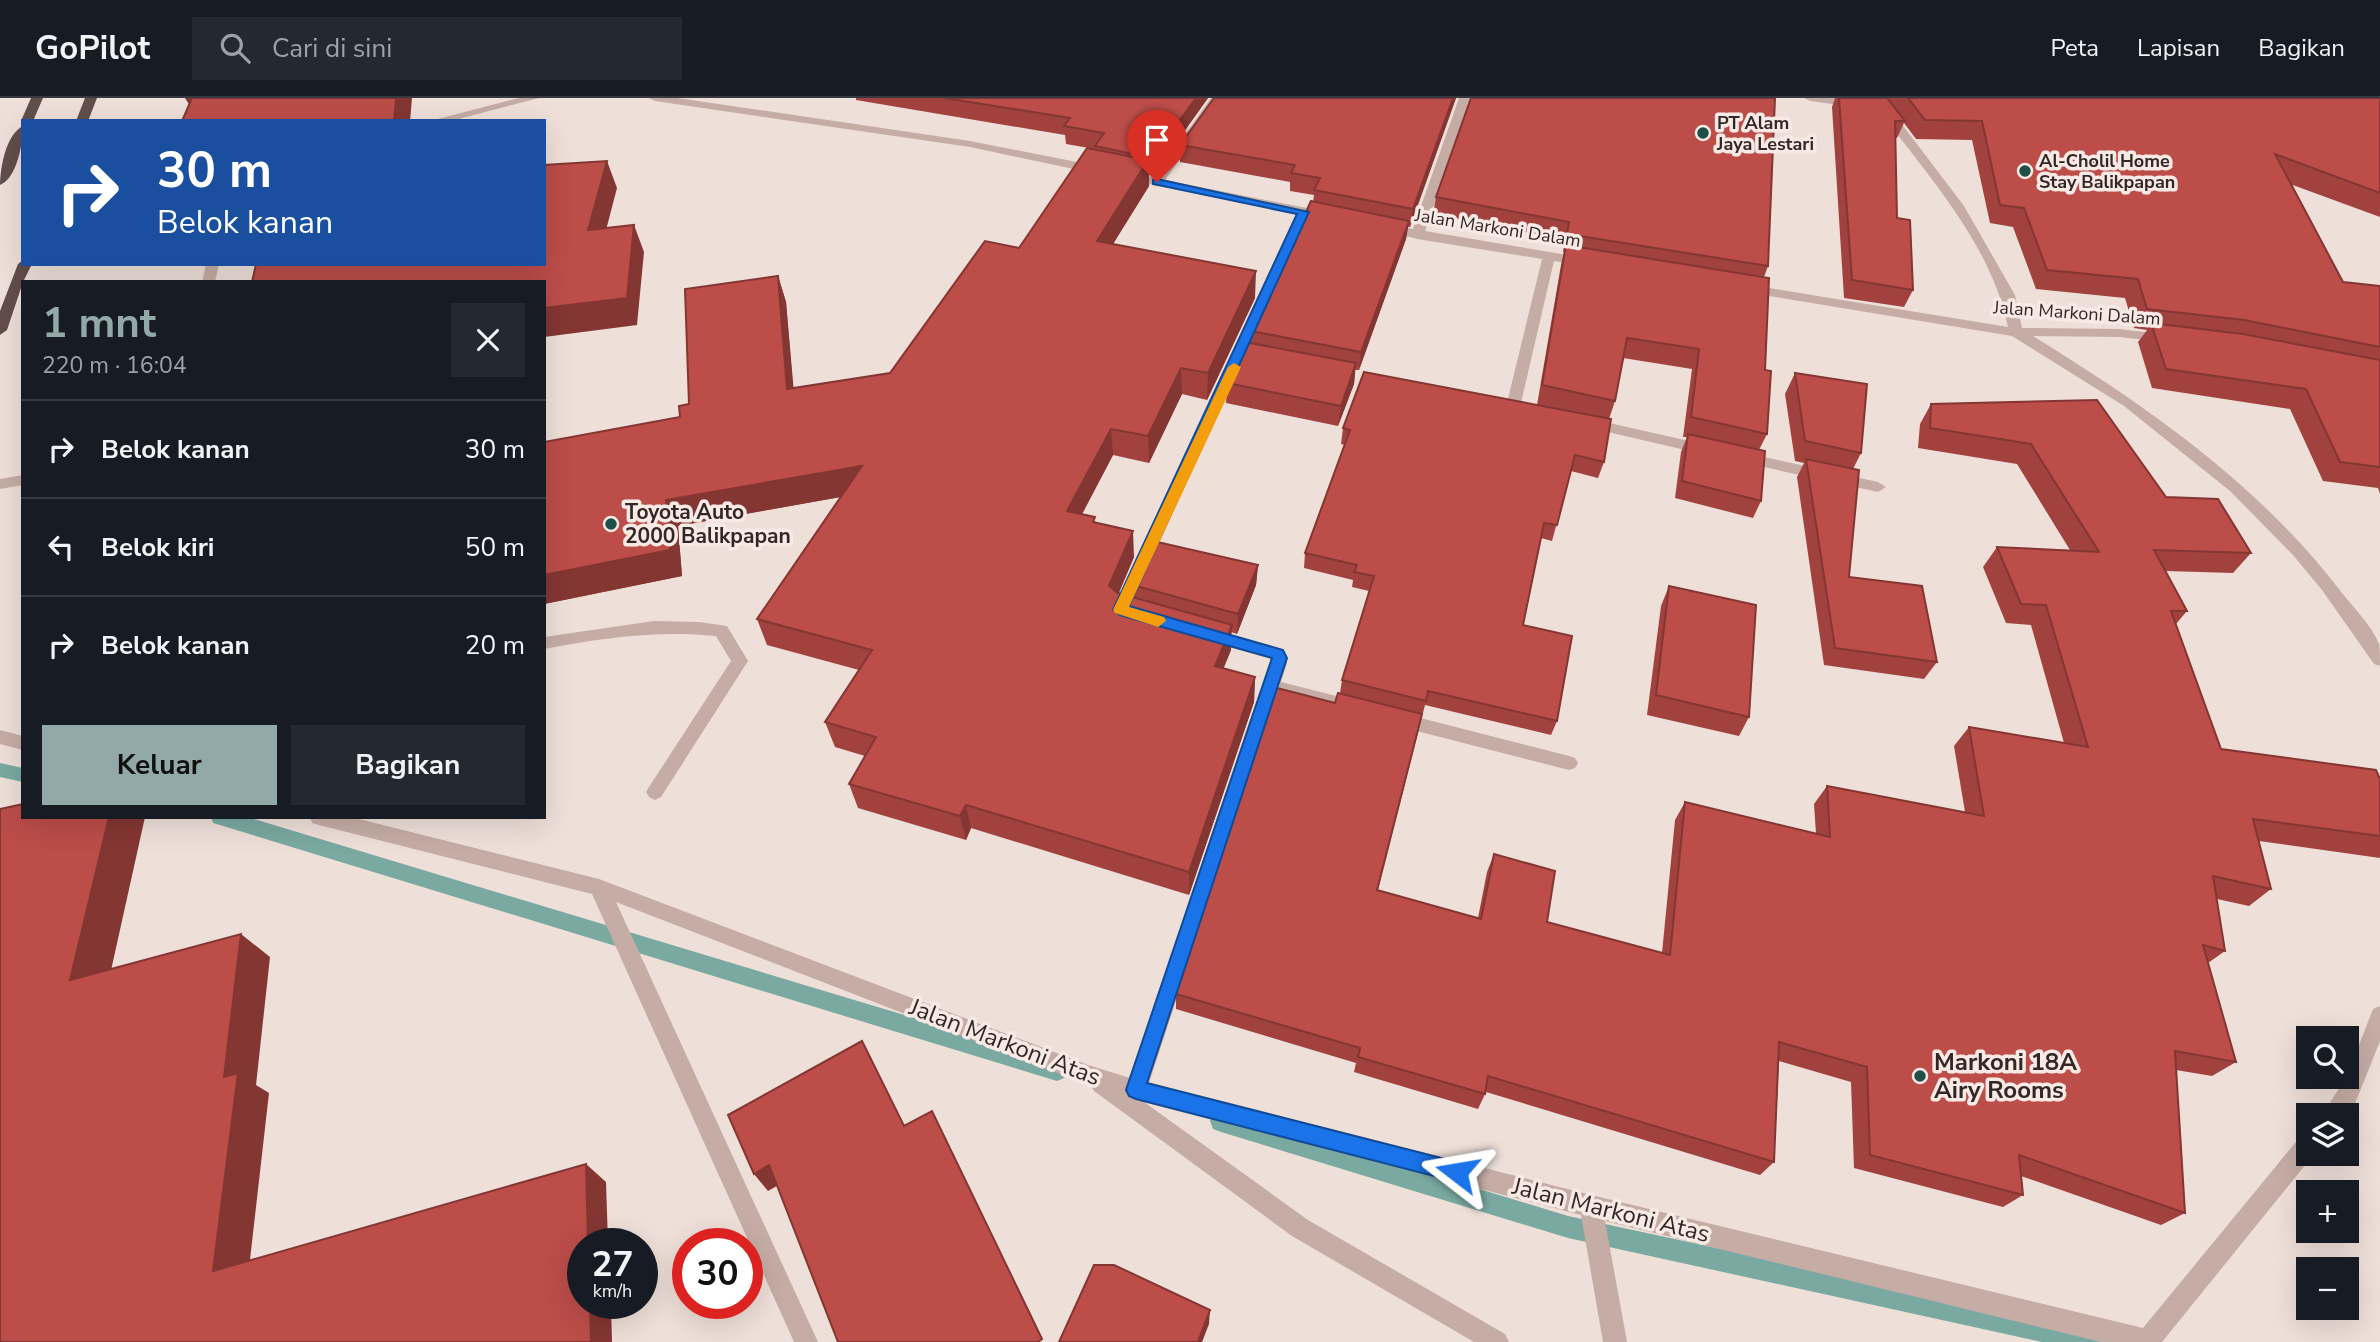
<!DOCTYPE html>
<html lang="id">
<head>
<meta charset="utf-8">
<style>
	:root { --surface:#171b24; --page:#242831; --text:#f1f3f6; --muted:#9ea1a6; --line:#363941; --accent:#92a9a8 }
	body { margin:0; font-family:"Nunito Sans",sans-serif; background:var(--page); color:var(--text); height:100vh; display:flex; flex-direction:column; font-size:26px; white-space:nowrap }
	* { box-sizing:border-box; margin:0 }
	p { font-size:23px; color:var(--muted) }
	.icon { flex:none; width:38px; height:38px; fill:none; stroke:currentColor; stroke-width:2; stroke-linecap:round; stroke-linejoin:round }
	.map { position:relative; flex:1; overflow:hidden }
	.drawer { position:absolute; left:21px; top:182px; width:525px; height:539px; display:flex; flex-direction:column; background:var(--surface); border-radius:0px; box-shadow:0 7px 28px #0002 }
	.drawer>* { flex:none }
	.top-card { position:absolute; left:21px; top:21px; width:525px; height:147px; border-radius:0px; box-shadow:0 7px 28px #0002; background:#1a4fa0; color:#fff; overflow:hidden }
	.fabs { position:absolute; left:2296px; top:928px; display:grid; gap:14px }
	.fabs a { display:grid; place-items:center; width:63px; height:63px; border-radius:0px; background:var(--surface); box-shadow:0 7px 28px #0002; font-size:35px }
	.speed { position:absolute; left:567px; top:1130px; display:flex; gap:14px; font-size:35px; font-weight:700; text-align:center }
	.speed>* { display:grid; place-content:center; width:91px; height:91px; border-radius:50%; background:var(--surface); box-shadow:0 7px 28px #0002; line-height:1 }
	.speed small { font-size:18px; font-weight:400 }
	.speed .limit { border:10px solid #d22; background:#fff; color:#111 }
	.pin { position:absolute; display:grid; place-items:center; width:60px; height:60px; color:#fff; margin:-72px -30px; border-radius:50% 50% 50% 0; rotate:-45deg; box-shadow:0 0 7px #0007 }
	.pin .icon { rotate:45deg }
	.me { position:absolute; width:77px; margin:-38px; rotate:284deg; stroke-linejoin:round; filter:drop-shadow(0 0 5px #0008) }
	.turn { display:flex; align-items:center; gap:24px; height:147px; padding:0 21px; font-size:32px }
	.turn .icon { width:91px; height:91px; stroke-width:2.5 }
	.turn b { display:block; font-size:49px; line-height:60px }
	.round { display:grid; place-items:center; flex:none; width:74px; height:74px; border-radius:0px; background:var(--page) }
	.headline { display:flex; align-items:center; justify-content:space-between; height:119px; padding:0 21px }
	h1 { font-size:42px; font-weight:700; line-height:52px; color:var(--accent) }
	.cta { display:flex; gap:14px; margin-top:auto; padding:14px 21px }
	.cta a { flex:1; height:80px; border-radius:0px; background:var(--accent); color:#111; font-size:28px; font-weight:700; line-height:80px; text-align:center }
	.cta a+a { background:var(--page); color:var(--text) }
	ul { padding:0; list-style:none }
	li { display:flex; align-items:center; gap:21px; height:98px; padding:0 21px; border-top:2px solid var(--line) }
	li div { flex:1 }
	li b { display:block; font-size:26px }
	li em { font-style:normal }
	header { display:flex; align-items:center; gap:42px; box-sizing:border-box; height:98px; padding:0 35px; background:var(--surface); border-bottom:2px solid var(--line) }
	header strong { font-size:33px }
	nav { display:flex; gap:38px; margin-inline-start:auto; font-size:24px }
	.search { width:490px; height:63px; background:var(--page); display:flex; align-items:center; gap:18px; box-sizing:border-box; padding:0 24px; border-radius:0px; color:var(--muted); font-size:26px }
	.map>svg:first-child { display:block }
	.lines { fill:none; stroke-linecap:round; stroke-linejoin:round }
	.stream { fill:#79a9a1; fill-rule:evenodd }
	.service { fill:#c5ada5; fill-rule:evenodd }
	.minor { fill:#c5ada5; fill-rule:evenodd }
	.trunk { fill:#624e4a; fill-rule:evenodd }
	.wall { fill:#a2423f }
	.shaded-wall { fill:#843633 }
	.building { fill:#bc4d49; stroke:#843633; stroke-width:2 }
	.route { fill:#1a73e8; stroke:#114b97; stroke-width:2 }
	.slow { fill:#f59e0b }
	.poi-dot { fill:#1f4f49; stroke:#f7eae4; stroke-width:2.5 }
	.labels { text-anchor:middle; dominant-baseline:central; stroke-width:7; stroke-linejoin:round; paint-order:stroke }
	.far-poi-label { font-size:18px; font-weight:bold; fill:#322726; stroke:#f7eae4; text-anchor:start }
	.far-street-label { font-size:18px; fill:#322726; stroke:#f7eae4 }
	.poi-label { font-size:21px; font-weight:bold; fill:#322726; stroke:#f7eae4; text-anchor:start }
	.near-street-label { font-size:24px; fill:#322726; stroke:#f7eae4 }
	.near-poi-label { font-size:24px; font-weight:bold; fill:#322726; stroke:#f7eae4; text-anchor:start }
</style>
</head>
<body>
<header>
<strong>GoPilot</strong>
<div class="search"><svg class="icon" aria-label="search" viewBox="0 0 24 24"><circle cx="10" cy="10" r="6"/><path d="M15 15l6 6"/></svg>Cari di sini</div>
<nav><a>Peta</a><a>Lapisan</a><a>Bagikan</a></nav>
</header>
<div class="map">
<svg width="2380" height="1244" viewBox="0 0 2380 1244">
	<rect width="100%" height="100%" fill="#eedfd8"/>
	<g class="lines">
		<!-- stream -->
		<g class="stream">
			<polygon points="0,665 23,670 23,684 0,679"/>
			<polygon points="211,719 247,719 1057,963 1064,966 1068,973 1064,980 1057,983 220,727 213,725"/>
			<polygon points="1221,1012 1568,1118 2096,1232 2104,1236 2108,1244 2042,1244 1568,1140 1221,1034 1213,1031 1210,1023 1213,1015"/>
		</g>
		<!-- service -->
		<g class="service">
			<polygon points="206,166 219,166 215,184 202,184"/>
			<polygon points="23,377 23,387 0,391 0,381"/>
			<path d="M654,523L699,524L727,528L748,563L661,699L655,702L649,699L646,694L649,689L731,563L716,538C658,532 601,540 544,551V539Z"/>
		</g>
		<!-- minor -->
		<g class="minor">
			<polygon points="519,0 539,0 451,23 430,23"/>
			<polygon points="649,0 678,0 970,43 1097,68 1103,72 1097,76 970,49 655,3"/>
			<polygon points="1211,0 1223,0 1165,82 1327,114 1333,118 1327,122 1308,118 1129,509 1133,514 1125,520 1114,516 1112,512 1297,116 1124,81 1122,78 1128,74 1154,80"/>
			<polygon points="1459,0 1471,0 1425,133 1585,160 1591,164 1585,168 1554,163 1520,309 1513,314 1506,309 1542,161 1417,141 1379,130 1385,126 1413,131"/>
			<polygon points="1804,0 1835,0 1861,6 1855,9 1810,3"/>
			<path d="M1870,0H1882L1964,108L2015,197L2022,230L2119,231L2169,237L2171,240L2164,244L2119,239L2033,238C2148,309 2259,386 2342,495C2354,510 2372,528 2379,546C2380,552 2380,561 2380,568L2374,566L2322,492L2293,457L2230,393L2124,308L2012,238L1739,193V187L1744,186L2008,229C1990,141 1921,71 1870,0Z"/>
			<polygon points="1587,320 1707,347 1714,352 1707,357 1582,328 1580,325"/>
			<polygon points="1741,354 1878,384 1886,389 1878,394 1736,363 1734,359"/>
			<polygon points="1210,532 1283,551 1287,565 1281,584 1356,603 1362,605 1365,610 1362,615 1356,617 1277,596 1149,985 1591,1097 2143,1230 2300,1039 2308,1036 2308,1055 2315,1055 2162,1244 2101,1244 1605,1123 1627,1244 1603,1244 1581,1117 1144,1004 1308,1122 1505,1236 1509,1244 1474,1244 1292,1138 1094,993 1091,988 616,804 818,1244 794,1244 592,796 319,727 312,725 310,719 351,719 599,781 1088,967 1130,980 1271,565 1270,560 1204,542 1202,538"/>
			<polygon points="1397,614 1569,658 1575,660 1578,665 1575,670 1569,672 1397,628 1391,626 1388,621 1391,616"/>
			<polygon points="0,632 23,638 23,652 0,646"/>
			<polygon points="2380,908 2380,943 2354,1008 2347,1017 2322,1017 2347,978 2373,911"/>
		</g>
		<!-- trunk -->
		<g class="trunk">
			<polygon points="31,0 43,0 33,23 23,23 23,26 21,23"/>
			<polygon points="85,0 97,0 88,23 76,23"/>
			<path d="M23,28C23,45 17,80 0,87C0,70 6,36 23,28Z"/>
			<polygon points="23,162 23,166 32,166 23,184 7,232 0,237 0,213 18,166"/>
		</g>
	</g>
	<!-- wall -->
	<g class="wall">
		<polygon points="856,0 1208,0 1153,77 1149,76 1149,88 1113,146 1255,200 1207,302 1182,296 1149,365 1113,357 1082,416 1096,424 1134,459 1119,495 1133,499 1133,487 1258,467 1256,487 1237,536 1231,534 1231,552 1223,570 1255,579 1254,604 1189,797 971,730 966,742 858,710 849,686 865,658 835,649 825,624 859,572 767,547 757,521 840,399 678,428 682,478 544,506 689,306 778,178 786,204 793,290 890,275 1019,150 1095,51 1066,46 1065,37 856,2"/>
		<polygon points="1456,0 1410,129 1408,129 1406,141 1359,272 1355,272 1354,286 1338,328 1226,305 1227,285 1250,245 1251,233 1313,104 1314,97 1290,93 1290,84 1180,64 1180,47"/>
		<polygon points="1471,0 1768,168 1764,179 1767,336 1759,352 1761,403 1753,420 1675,400 1681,354 1687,339 1683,339 1692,271 1623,260 1615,303 1609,321 1604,364 1598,380 1571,373 1552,443 1541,440 1523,527 1557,623 1551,637 1425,607 1378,792 1478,820 1487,774 1494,756 1547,824 1662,855 1675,722 1685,704 1816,736 1814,706 1827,688 1965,714 1954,648 1969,629 2064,645 2031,527 2006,525 1983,469 1997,449 2070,452 2017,366 1918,350 1920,326 1931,306 2166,399 2251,455 2233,475 2166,473 2187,513 2176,526 2221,651 2380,681 2380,760 2259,743 2271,791 2249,808 2217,801 2225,853 2208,865 2236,964 2212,978 2176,972 2185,1115 2161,1127 2021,1078 2023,1097 2003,1109 1854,1070 1851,984 1779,963 1774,1064 1760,1077 1486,994 1478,1011 1354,974 1356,965 1176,911 1176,896 1340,595 1342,582 1369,493 1352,489 1353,482 1304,470 1305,455 1345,347 1341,346 1343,330 1537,307 1561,167 1564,154 1563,154 1565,142 1433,116 1436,99"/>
		<polygon points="1835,0 2380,0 2380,119 2290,86 2343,184 2380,188 2380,396 2378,390 2323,383 2290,311 2152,290 2138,244 2147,232 2134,230 2125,200 2036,191 2013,129 1990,125 1972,42 1916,41 1904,25 1897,40 1895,40 1897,120 1913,192 1904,209 1844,200 1832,9"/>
		<polygon points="1795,275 1861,355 1853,371 1849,479 1937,564 1924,581 1824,567 1797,379 1804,365 1795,363 1785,296"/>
		<polygon points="1669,488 1749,619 1739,638 1647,617 1661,508"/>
	</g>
	<!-- shaded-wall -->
	<g class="shaded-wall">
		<polygon points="185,0 202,0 197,19"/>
		<polygon points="396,0 412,0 410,23 394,23"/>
		<polygon points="1196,0 1208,0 1153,77 1152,60"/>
		<polygon points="1453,0 1456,0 1410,129 1413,111"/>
		<polygon points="1148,62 1149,88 1098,170 1097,143"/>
		<polygon points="607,63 617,90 599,159 588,132"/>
		<polygon points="1409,123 1406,141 1359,272 1361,254"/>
		<polygon points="634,127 644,154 637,227 544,239 544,210"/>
		<polygon points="1256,173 1255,200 1207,302 1208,275"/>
		<polygon points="778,178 786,204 796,318 787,291"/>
		<polygon points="1356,265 1354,286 1338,328 1341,308"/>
		<polygon points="1181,270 1182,296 1149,365 1148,338"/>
		<polygon points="1111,331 1113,357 1070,439 1067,413"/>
		<polygon points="862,368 869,394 678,428 682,478 544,506 544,477 666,402"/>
		<polygon points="1133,433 1134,459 1110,514 1109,488"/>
		<polygon points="1258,467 1256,487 1237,536 1238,516"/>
		<polygon points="1232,527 1231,552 1214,594 1215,568"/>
		<polygon points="1255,579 1254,604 1189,797 1189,774"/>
		<polygon points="966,707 971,730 966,742 960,718"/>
		<polygon points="109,719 145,719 104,904 70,882"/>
		<polygon points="241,836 270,859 256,987 269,995 247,1188 213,1173 224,979"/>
		<polygon points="586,1066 606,1084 608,1146 588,1146"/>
		<polygon points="769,1067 782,1085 768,1093 754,1076"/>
		<polygon points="590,1206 611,1206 612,1244 591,1244"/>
		<polygon points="1210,1212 1209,1226 1202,1244 1198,1244"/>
	</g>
	<!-- building -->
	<g class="building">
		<polygon points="192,0 396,0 394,23 182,23"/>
		<polygon points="945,0 1196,0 1152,60 1095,48 1104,35 1064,28 1070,20"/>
		<polygon points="1214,0 1453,0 1413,111 1314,92 1320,80 1291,75 1295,67 1180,47"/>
		<polygon points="1471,0 1775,0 1768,168 1567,136 1569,124 1436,99"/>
		<polygon points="1839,0 1887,0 1905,23 1895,23 1897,120 1910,122 1913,192 1852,182"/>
		<polygon points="1908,0 2380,0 2380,95 2275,56 2343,184 2380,188 2380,249 2244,222 2147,211 2138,181 2047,172 2024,110 2000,107 1982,23 1925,22"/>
		<polygon points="1087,50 1148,62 1097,143 1256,173 1208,275 1181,270 1148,338 1111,331 1067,413 1095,419 1093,424 1133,433 1109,488 1118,495 1232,527 1215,568 1255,579 1189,774 966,707 960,718 849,686 876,639 825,624 872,552 757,521 862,368 666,402 670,452 544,477 544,344 680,319 679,308 689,306 685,191 778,178 787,291 890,275 985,143 1019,150"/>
		<polygon points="607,63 588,132 634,127 627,200 544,210 544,184 252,184 256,166 544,166 544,67"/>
		<polygon points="1311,103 1409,123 1361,254 1251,233"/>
		<polygon points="1566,147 1769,180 1765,272 1771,273 1767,336 1691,319 1699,251 1627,240 1615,303 1542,287"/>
		<polygon points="2151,225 2243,236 2380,262 2380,369 2340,364 2306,291 2166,271"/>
		<polygon points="1245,244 1356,265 1341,308 1227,285"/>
		<polygon points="1364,274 1611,321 1604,364 1575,357 1557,427 1544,425 1523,527 1572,538 1557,623 1428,593 1426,603 1342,582 1374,478 1354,474 1357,467 1305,455 1350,332 1343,330"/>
		<polygon points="1795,275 1867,286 1861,355 1805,343"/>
		<polygon points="2097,302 2166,399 2218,401 2251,455 2154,452 2187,513 2171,513 2221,651 2376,672 2380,681 2380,738 2253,721 2271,791 2213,778 2225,853 2203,847 2236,964 2175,953 2185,1115 2019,1057 2023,1097 1870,1057 1867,969 1779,944 1774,1064 1488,978 1485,996 1358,959 1360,950 1176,896 1277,590 1335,605 1338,595 1422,616 1377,792 1481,821 1494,756 1555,773 1547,824 1670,857 1685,704 1830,739 1827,688 1984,718 1969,629 2088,649 2046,507 2021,506 1997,449 2099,454 2031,346 1930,330 1931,306"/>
		<polygon points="1688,336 1765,353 1761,403 1682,383"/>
		<polygon points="1806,361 1859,372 1849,479 1922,488 1937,564 1835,550"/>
		<polygon points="1153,443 1258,467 1238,516 1133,487"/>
		<polygon points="1669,488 1756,507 1749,619 1656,597"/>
		<polygon points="23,706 23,719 109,719 70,882 241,836 224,979 238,975 213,1173 586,1066 588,1146 583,1146 583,1206 590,1206 591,1244 0,1244 0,711"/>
		<polygon points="862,943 904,1028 932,1013 1042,1241 1038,1244 838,1244 769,1067 754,1076 728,1017"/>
		<polygon points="1094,1167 1114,1167 1210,1212 1198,1244 1059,1244"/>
	</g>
	<!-- route -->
	<polygon class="route" points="1157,81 1309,114 1129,508 1283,552 1287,560 1147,985 1457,1064 1464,1067 1467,1074 1464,1081 1457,1084 1136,1001 1129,998 1126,992 1272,560 1120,517 1113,512 1297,116 1153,86 1153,82"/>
	<!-- slow -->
	<polygon class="slow" points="1234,265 1241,269 1129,509 1164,519 1166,523 1158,529 1115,515 1113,512 1228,269"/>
	<!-- markers -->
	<g class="poi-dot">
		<circle cx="1703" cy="35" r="7"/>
		<circle cx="2025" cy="73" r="7"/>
		<circle cx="611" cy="426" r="7"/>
		<circle cx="1920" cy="978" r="7"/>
	</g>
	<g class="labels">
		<!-- far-poi labels -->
		<g class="far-poi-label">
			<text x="1717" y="25">PT Alam<tspan x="1717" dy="21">Jaya Lestari</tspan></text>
			<text x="2039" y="63">Al-Cholil Home<tspan x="2039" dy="21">Stay Balikpapan</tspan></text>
		</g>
		<!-- far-street labels -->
		<g class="far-street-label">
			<text transform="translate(1498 130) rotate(9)">Jalan Markoni Dalam</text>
			<text transform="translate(2077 215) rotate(4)">Jalan Markoni Dalam</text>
		</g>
		<!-- poi labels -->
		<g class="poi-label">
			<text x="625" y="414">Toyota Auto<tspan x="625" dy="24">2000 Balikpapan</tspan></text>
		</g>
		<!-- near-street labels -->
		<g class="near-street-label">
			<text transform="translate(1005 944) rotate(21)">Jalan Markoni Atas</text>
			<text transform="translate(1611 1112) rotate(14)">Jalan Markoni Atas</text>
		</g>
		<!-- near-poi labels -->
		<g class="near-poi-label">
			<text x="1934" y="964">Markoni 18A<tspan x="1934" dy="28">Airy Rooms</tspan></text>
		</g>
	</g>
</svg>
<div class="fabs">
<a><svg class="icon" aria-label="search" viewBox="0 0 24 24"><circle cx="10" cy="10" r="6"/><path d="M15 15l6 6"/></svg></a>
<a><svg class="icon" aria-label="layers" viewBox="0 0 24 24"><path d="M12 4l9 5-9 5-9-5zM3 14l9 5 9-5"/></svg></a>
<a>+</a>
<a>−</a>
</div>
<div class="speed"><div>27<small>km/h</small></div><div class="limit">30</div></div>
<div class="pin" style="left:1157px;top:84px;background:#d93025"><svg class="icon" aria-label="arrive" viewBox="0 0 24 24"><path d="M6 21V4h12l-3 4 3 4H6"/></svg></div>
<svg class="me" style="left:1457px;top:1074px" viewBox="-20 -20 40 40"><path d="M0-17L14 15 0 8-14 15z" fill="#1a73e8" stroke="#fff" stroke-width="4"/></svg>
<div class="top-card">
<div class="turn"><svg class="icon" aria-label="right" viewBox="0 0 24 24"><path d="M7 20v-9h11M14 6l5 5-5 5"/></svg><div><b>30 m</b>Belok kanan</div></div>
</div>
<section class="drawer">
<div class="headline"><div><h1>1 mnt</h1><p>220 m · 16:04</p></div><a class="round"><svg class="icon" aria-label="close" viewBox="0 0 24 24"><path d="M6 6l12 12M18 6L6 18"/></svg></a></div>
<ul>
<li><svg class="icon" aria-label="right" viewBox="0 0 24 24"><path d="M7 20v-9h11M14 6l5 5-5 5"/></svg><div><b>Belok kanan</b></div><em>30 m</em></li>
<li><svg class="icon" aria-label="left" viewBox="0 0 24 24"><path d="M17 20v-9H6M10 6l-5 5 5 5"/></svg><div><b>Belok kiri</b></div><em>50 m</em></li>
<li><svg class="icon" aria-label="right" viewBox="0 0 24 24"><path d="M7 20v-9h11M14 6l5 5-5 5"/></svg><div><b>Belok kanan</b></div><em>20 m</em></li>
</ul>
<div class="cta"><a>Keluar</a><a>Bagikan</a></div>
</section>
</div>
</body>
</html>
